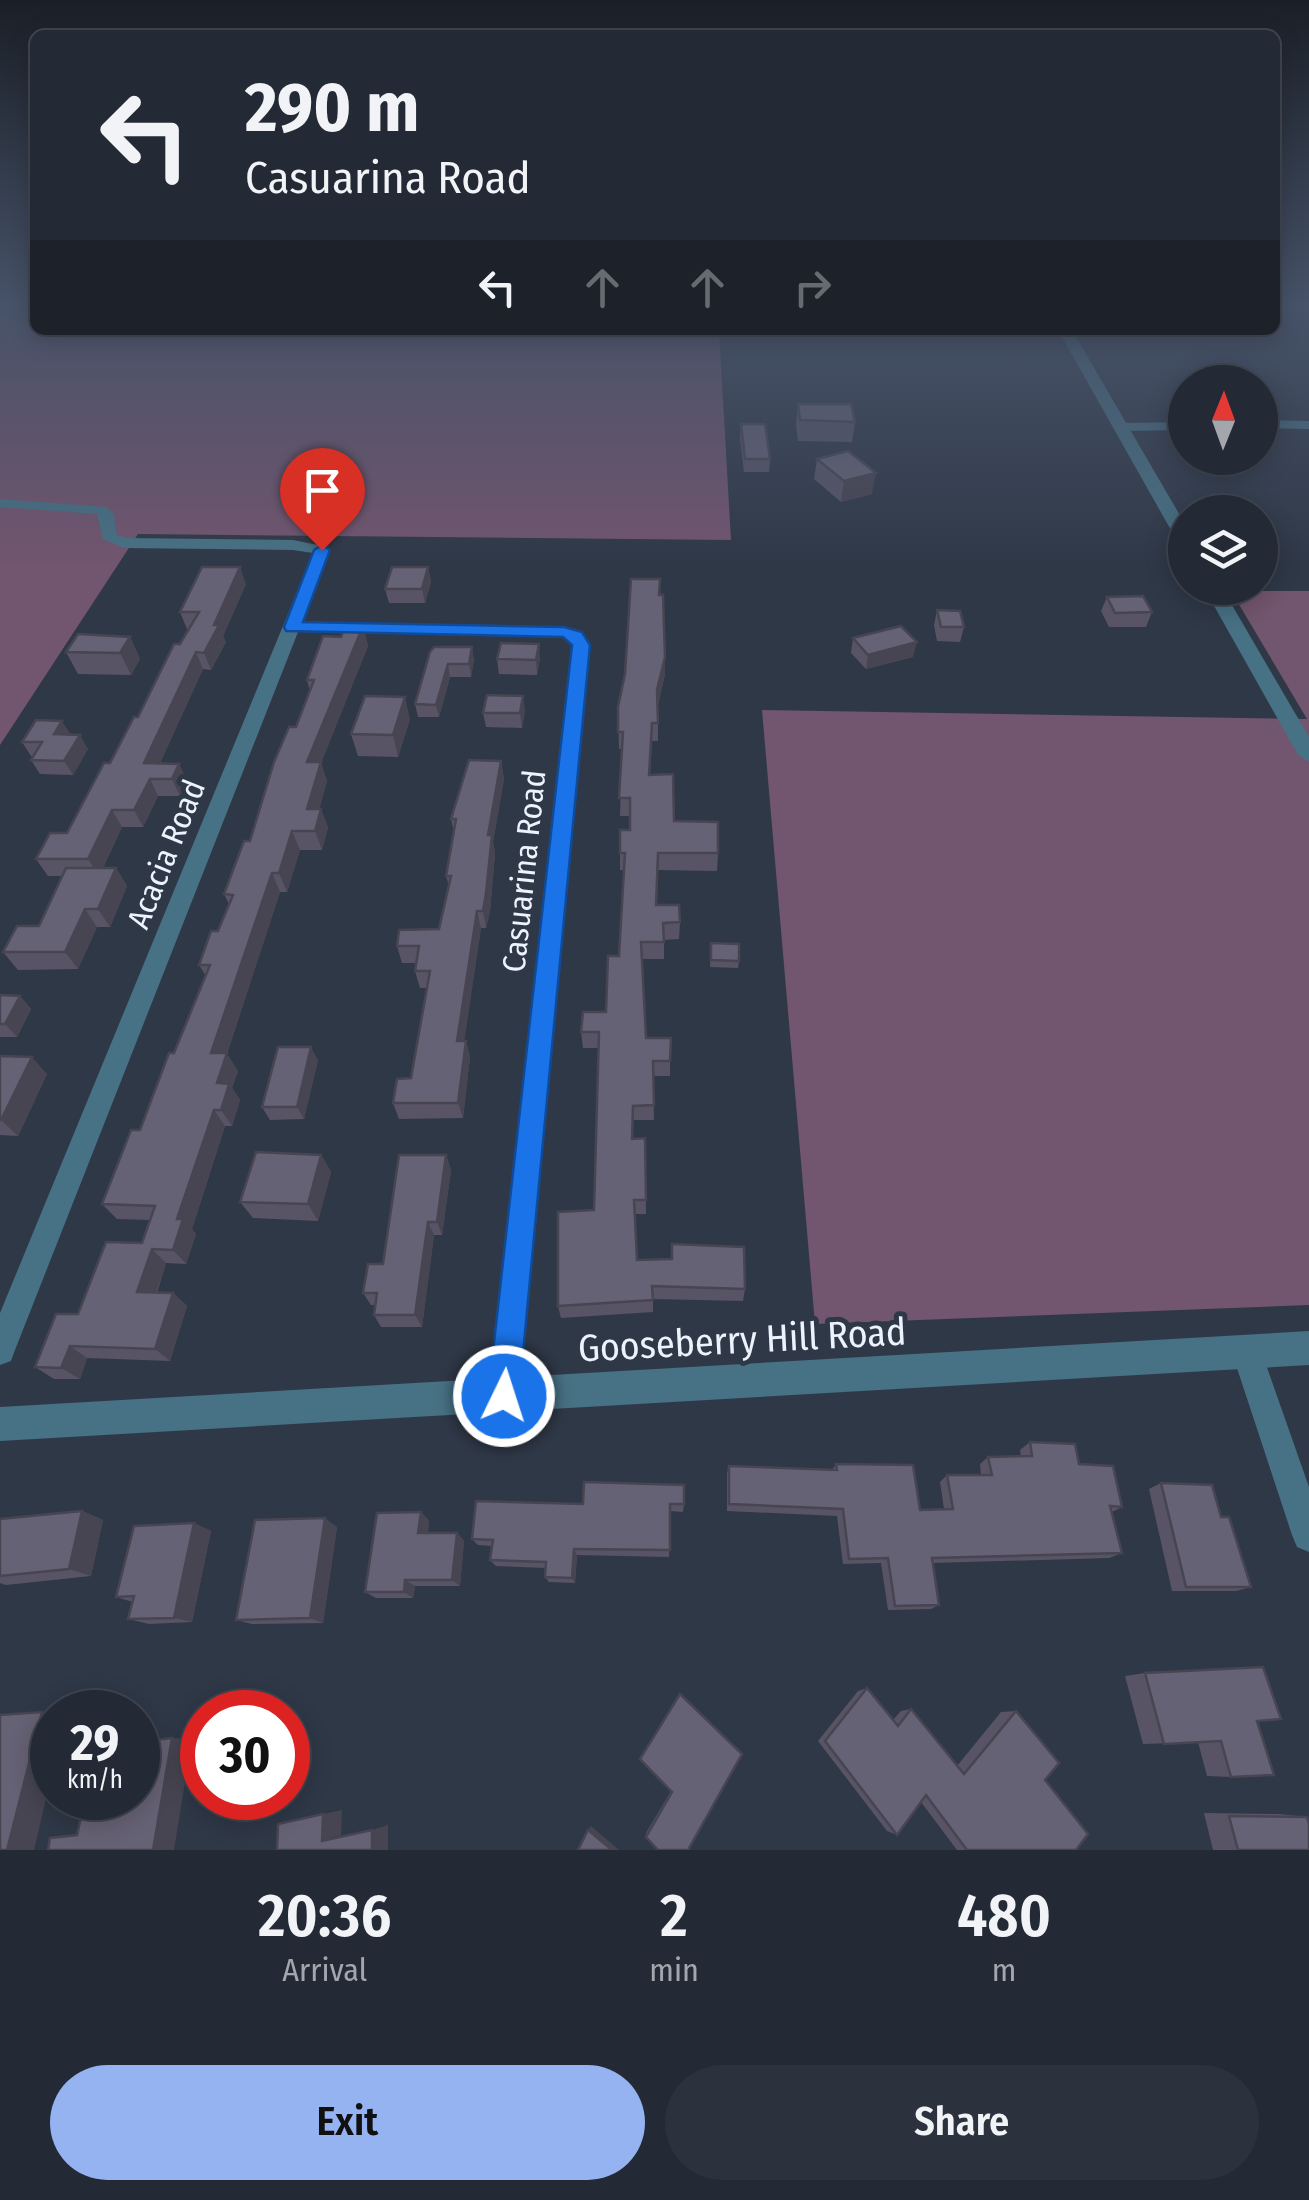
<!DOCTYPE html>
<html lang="en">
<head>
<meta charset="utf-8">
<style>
	:root { --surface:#232a35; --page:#2b323d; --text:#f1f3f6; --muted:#a3a7ad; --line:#404650; --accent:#95b2f1 }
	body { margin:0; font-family:"Fira Sans Condensed",sans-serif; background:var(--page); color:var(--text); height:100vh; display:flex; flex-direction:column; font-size:38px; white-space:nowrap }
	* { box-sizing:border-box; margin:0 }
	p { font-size:32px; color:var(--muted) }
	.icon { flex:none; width:55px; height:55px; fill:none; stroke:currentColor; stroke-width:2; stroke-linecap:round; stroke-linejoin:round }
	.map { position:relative; height:1850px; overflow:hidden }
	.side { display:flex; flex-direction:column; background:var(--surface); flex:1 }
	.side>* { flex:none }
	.hud { position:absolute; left:30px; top:30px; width:1250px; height:305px; border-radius:15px; box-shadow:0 5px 25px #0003,0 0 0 2px var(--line); background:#232a35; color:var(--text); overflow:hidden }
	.needle { width:65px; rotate:1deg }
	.tools { position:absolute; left:1168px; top:365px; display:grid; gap:20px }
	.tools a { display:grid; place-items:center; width:110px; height:110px; border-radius:50%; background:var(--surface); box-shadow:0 5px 25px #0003,0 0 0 2px var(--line); font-size:50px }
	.speed { position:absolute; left:30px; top:1690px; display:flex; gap:20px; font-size:50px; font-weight:700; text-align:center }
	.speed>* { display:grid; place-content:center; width:130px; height:130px; border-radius:50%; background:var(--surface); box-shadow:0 5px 25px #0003,0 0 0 2px var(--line); line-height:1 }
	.speed small { font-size:25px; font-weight:400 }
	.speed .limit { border:15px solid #d22; background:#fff; color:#111 }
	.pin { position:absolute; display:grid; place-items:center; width:85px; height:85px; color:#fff; margin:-102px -42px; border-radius:50% 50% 50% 0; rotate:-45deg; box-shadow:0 0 10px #0007 }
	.pin .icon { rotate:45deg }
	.me { position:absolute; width:110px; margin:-55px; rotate:4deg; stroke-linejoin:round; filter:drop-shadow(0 0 8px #0008) }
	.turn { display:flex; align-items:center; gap:35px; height:210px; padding:0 50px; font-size:45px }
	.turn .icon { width:130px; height:130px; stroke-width:2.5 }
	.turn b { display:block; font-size:70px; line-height:85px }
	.lanes { display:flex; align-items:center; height:95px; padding:0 50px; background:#0003; justify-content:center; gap:50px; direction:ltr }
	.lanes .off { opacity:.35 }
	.eta { display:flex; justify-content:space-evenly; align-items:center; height:170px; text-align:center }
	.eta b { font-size:60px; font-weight:600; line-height:70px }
	.cta { display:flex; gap:20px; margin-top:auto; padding:20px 50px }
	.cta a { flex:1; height:115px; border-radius:60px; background:var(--accent); color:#111; font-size:40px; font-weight:600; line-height:115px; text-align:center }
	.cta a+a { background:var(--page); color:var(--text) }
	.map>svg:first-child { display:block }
	.green { fill:#72556e }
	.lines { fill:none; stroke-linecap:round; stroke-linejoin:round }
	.minor { fill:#477184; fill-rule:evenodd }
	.tertiary { fill:#477184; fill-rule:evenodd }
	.wall { fill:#585465 }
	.shaded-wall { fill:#474552 }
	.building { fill:#666275; stroke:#474552; stroke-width:2.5 }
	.route { fill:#1a73e8; stroke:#114b97; stroke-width:2.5 }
	.labels { text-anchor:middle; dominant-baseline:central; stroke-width:10; stroke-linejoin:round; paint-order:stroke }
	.street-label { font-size:32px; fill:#edf3fd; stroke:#2f3847 }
	.near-street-label { font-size:38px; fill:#edf3fd; stroke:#2f3847 }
</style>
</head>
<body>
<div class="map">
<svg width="1309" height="1850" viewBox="0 0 1309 1850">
	<rect width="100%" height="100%" fill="#2f3847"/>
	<!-- green -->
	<g class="green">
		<polygon points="0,309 35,309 35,330 719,330 731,540 138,534 0,745"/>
		<polygon points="1231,591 1309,591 1309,1305 815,1324 762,710 1307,719"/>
	</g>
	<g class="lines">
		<!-- minor -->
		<g class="minor">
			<polygon points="1260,420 1309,421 1309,429 1260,428"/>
			<polygon points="1185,422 1185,430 1120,431 1113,427 1120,423"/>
			<polygon points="0,499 106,507 114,514 116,534 126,538 293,540 328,547 330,550 302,622 564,627 582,632 590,645 518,1397 514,1408 503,1412 492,1408 488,1397 572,645 562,637 298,632 15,1350 11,1361 0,1365 0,1313 313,553 293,550 124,548 103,539 97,514 0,507"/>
			<polygon points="1247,1338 1258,1342 1309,1487 1309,1552 1297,1547 1292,1535 1232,1353 1236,1342"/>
		</g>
		<!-- tertiary -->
		<g class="tertiary">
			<polygon points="1058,330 1072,330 1185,524 1185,544 1176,539"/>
			<polygon points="1204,588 1222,588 1309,737 1309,762 1298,755"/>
			<polygon points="1309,1331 1309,1365 0,1441 0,1407"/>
		</g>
	</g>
	<!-- wall -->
	<g class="wall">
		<polygon points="798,404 855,422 852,442 798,441 796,424"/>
		<polygon points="741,424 770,459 769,472 744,472 740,438"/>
		<polygon points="817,459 872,494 841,502 814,479"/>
		<polygon points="428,567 431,582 425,603 389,603 385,589"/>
		<polygon points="246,584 223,636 226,642 211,670 203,669 160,763 187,780 180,796 158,796 143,827 122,827 103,868 116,868 127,886 110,927 97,927 78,969 18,970 3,952 39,926 62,876 48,876 36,859 67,833 138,717 189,629 187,629 180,612"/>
		<polygon points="660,595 665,674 658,705 658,741 652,741 650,775 674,821 718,853 717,871 658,870 657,905 680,922 679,939 664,940 664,959 642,959 646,1038 670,1061 670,1076 653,1076 654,1120 633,1120 633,1139 645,1138 646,1214 634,1214 637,1260 745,1289 743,1301 653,1299 653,1312 561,1318 558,1306 594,1210 599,1048 583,1048 581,1032 606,1012 619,956 624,870 620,870 620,830 630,830 630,816 620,816 622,749 619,749 618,707"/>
		<polygon points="1107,597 1152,612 1146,627 1109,627 1101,611"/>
		<polygon points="937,610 964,627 960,642 937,641 934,625"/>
		<polygon points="363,626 368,646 321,763 327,781 319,809 321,809 328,828 322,850 300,850 287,892 280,892 227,1054 238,1071 232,1088 240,1100 232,1126 225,1126 192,1229 196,1234 186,1264 166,1263 157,1293 173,1293 187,1306 170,1361 87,1358 80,1379 54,1379 35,1367 78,1314 142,1243 150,1220 117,1219 102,1204 140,1130 206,976 199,965 218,931 229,904 224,894 250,841 310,691 307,680 341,637"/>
		<polygon points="130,637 140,659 131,675 78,674 66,652"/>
		<polygon points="853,638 913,657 866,669 851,653"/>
		<polygon points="430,652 474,659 471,677 450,677 439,717 418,717 415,704"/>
		<polygon points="540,658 537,675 499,674 497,659"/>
		<polygon points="525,710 522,728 486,727 483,713"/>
		<polygon points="410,719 398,757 358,756 351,734"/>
		<polygon points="70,735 88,749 73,775 40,774 31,760 33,756 31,756 22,742"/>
		<polygon points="501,761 504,779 493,842 495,853 490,911 486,928 481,928 464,1041 466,1041 470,1057 463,1118 399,1119 393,1103 411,1078 427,988 420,988 415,971 416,963 402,963 397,946 439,929 449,886 446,876 454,832 451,819"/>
		<polygon points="711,943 739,961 738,968 710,967"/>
		<polygon points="0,995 20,996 31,1009 17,1037 0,1037"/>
		<polygon points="0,1056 47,1074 18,1136 0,1135"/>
		<polygon points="318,1060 304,1119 270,1120 262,1107"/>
		<polygon points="321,1155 331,1172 318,1221 253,1218 240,1202"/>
		<polygon points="446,1155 451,1170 442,1235 434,1235 422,1327 381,1327 374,1315 375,1305 371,1305 363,1293 383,1264"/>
		<polygon points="1030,1442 1079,1464 1122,1507 1112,1512 1122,1553 1109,1558 932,1563 939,1605 931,1609 888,1610 881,1563 843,1564 837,1516 727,1511 727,1473 729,1466 832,1470 836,1464 920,1510 944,1509 940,1482 947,1475 981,1475 980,1464 988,1457 1021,1456 1020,1450"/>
		<polygon points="1161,1483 1221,1517 1251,1587 1236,1591 1172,1591 1149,1489"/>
		<polygon points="583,1504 684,1504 683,1512 670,1511 669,1557 577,1555 575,1583 549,1582 545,1577 546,1568 496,1566 490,1560 492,1546 478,1545 472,1539"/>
		<polygon points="82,1511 103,1520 91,1576 6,1585 0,1583 0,1519"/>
		<polygon points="421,1512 429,1521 428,1533 457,1533 464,1541 460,1586 415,1586 413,1598 376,1598 365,1592"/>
		<polygon points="194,1523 211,1531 192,1622 149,1624 128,1619 133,1602 116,1597"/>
		<polygon points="337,1527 323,1623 252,1624 236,1620"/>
		<polygon points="1145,1673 1257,1721 1231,1777 1207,1776 1198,1742 1143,1744 1125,1676"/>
		<polygon points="867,1688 893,1720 901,1711 911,1709 957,1766 1001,1712 1016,1711 1076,1850 957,1850 921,1802 897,1835 887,1831 818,1741 858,1691"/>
		<polygon points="742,1754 646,1837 646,1833 671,1791"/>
		<polygon points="1204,1813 1279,1814 1307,1817 1309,1850 1213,1850"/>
	</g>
	<!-- shaded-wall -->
	<g class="shaded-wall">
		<polygon points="876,473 872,494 841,502 844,481"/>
		<polygon points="240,567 246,584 223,636 226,642 211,670 204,653 214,625"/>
		<polygon points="428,567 431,582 425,603 422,589"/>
		<polygon points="363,626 368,646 321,763 327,781 314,828 307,809 307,762"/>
		<polygon points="130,637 140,659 131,675 120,653"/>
		<polygon points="917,642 913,657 866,669 868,655"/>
		<polygon points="539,644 540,658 537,675 536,660"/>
		<polygon points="472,647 474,659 471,677 469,664"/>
		<polygon points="196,652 203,669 152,780 144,763"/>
		<polygon points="665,657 665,674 657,708 657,690"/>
		<polygon points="448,664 450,677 439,717 436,705"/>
		<polygon points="523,696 525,710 522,728 520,713"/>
		<polygon points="405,697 410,719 398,757 393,735"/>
		<polygon points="62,721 71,735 54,734"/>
		<polygon points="80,735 88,749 73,775 64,761"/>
		<polygon points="501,761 504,779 493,842 495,853 490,911 486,928 483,911 488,835"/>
		<polygon points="179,764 187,780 180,796 172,779"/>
		<polygon points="150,779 158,796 143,827 134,810"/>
		<polygon points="321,809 328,828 322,850 315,831"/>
		<polygon points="112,810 122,827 99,876 88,859"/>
		<polygon points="292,831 300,850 287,892 279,873"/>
		<polygon points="116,868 127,886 110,927 98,909"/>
		<polygon points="272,873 280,892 227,1054 238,1071 232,1088 240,1100 232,1126 221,1110 211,1053"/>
		<polygon points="85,909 97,927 78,969 65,952"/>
		<polygon points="477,911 481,928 462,1057 457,1041"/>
		<polygon points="20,996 31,1009 17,1037 5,1024"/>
		<polygon points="466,1041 470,1057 463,1118 458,1103"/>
		<polygon points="311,1047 318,1060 304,1119 297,1107"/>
		<polygon points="32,1057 47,1074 18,1136 1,1120"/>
		<polygon points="214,1110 225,1126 192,1229 196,1234 186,1264 173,1250 177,1219"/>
		<polygon points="321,1155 331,1172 318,1221 308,1204"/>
		<polygon points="446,1155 451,1170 442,1235 437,1222"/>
		<polygon points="428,1222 434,1235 422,1327 415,1315"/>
		<polygon points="152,1249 166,1263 152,1305 137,1292"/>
		<polygon points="173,1293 187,1306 170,1361 155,1349"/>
		<polygon points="70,1346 87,1358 80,1379 61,1368"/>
		<polygon points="82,1511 103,1520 91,1576 69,1569"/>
		<polygon points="421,1512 429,1521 427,1541 418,1533"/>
		<polygon points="325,1518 337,1527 323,1623 310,1618"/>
		<polygon points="194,1523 211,1531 192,1622 174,1618"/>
		<polygon points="457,1533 464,1541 460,1586 452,1580"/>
		<polygon points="574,1549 577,1555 575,1583 572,1578"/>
		<polygon points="405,1580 415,1586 413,1598 404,1592"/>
		<polygon points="42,1712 54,1712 52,1773 34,1850 7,1850"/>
		<polygon points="172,1738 192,1739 174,1850 153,1850"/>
		<polygon points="342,1810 341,1835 322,1841 323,1814"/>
		<polygon points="388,1825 388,1850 372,1850 372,1830"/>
		<polygon points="591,1826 619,1850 612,1850 588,1830"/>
	</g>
	<!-- building -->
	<g class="building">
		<polygon points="798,404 851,404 855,422 800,420"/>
		<polygon points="741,424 765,424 770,459 745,459"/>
		<polygon points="848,451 876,473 844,481 817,459"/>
		<polygon points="202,567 240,567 214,625 219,625 204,653 196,652 144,763 179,764 172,779 150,779 134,810 112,810 88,859 36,859 50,833 67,833 104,763 110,763 134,717 138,717 174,644 180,644 199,612 180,612"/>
		<polygon points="392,567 428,567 422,589 385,589"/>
		<polygon points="631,579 660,579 659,595 663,595 665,657 657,690 658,723 652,723 649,775 673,774 674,821 718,822 718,853 658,853 656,905 679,905 680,922 663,923 664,942 641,942 646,1038 671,1038 670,1061 653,1061 654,1105 633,1106 632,1139 645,1138 646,1200 634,1200 637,1260 672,1259 672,1244 744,1247 745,1289 652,1286 653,1300 558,1306 558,1212 594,1210 599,1032 581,1032 583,1012 606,1012 608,956 619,956 625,853 620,853 620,830 630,830 630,798 619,798 623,732 618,732 618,707 625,674"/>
		<polygon points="1143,596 1152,612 1115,613 1107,597"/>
		<polygon points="937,610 960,611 964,627 941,627"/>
		<polygon points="345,626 363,626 307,762 321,762 307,809 321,809 315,831 292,831 279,873 272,873 211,1053 227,1053 217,1083 229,1084 221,1110 214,1110 177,1219 183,1219 173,1250 152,1249 137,1292 173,1293 155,1349 70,1346 61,1368 35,1367 56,1314 78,1314 106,1242 142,1243 155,1206 102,1204 131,1130 140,1130 169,1053 174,1053 210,965 199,965 211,931 218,931 233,895 224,894 244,841 250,841 274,762 289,727 296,727 314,680 307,680 323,636 341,637"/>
		<polygon points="901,626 917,642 868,655 853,638"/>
		<polygon points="78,634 130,637 120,653 66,652"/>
		<polygon points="501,643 539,644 536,660 497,659"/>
		<polygon points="434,647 472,647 469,664 448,664 436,705 415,704 430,652"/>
		<polygon points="487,695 523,696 520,713 483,713"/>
		<polygon points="365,696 405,697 393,735 351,734"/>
		<polygon points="36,720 62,721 54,734 80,735 64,761 31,760 42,742 22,742"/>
		<polygon points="469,760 501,761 488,835 492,835 486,893 483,911 477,911 457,1041 466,1041 458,1103 393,1103 397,1079 411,1078 430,971 415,971 419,946 397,946 399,930 439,929 451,876 446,876 456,819 451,819"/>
		<polygon points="66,868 116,868 98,909 85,909 65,952 3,952 17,926 39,926"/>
		<polygon points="711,943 739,944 739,961 711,960"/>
		<polygon points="0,995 20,996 5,1024 0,1024"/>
		<polygon points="278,1047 311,1047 297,1107 262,1107"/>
		<polygon points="0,1056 32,1057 1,1120 0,1120"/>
		<polygon points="256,1152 321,1155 308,1204 240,1202"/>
		<polygon points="399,1155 446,1155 437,1222 428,1222 415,1315 374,1315 377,1293 363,1293 368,1264 383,1264"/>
		<polygon points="1030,1442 1075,1444 1079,1464 1113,1466 1122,1507 1110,1506 1122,1553 932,1558 939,1605 895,1606 888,1558 849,1559 843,1509 729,1504 729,1466 837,1470 836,1464 913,1465 920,1510 953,1509 947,1475 992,1475 988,1457 1032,1456"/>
		<polygon points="584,1482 684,1485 684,1504 670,1504 670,1550 574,1549 572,1578 545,1577 546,1562 490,1560 493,1540 472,1539 476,1501 583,1504"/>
		<polygon points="1161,1483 1212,1485 1221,1517 1229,1517 1251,1587 1186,1587"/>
		<polygon points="82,1511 69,1569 0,1576 0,1519"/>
		<polygon points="421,1512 418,1533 457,1533 452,1580 405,1580 404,1592 365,1592 377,1513"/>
		<polygon points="325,1518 310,1618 236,1620 255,1520"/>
		<polygon points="194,1523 174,1618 128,1619 134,1596 116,1597 134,1526"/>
		<polygon points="1263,1667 1281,1719 1257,1721 1274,1775 1231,1777 1221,1741 1164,1744 1145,1673"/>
		<polygon points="867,1688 898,1726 911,1709 964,1774 1016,1711 1059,1763 1045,1780 1088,1834 1076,1850 967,1850 926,1795 897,1835 825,1741"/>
		<polygon points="680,1694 742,1754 688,1850 658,1850 646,1837 672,1792 640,1759"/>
		<polygon points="42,1712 7,1850 0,1850 0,1715"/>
		<polygon points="172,1738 153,1850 48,1850 50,1838 77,1835 85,1798 138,1798 138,1742"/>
		<polygon points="323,1814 322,1841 372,1830 372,1850 277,1850 278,1824"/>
		<polygon points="1229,1816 1307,1817 1309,1824 1309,1850 1238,1850"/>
		<polygon points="588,1830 612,1850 578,1850"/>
	</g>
	<!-- sky -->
	<linearGradient id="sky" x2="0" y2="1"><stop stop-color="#1a1f27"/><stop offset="0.54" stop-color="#475369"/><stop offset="1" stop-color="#475369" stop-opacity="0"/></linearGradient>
	<rect width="1309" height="568" fill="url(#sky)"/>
	<!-- route -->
	<polygon class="route" points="322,545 330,550 303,622 564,627 582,632 590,645 519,1396 515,1408 504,1412 492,1408 488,1396 572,645 563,637 286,631 284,627 314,550"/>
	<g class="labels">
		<!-- street labels -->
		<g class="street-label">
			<text transform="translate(166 854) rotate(-68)">Acacia Road</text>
			<text transform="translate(524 871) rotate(-84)">Casuarina Road</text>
		</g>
		<!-- near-street labels -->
		<g class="near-street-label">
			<text transform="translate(742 1340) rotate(-3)">Gooseberry Hill Road</text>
		</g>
	</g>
</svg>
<div class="tools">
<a><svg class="needle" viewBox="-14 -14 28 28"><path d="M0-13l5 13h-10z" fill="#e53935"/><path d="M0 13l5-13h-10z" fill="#a3a7ad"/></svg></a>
<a><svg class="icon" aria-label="layers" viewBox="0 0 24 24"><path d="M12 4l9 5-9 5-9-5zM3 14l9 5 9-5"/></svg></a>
</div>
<div class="speed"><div>29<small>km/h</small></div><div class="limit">30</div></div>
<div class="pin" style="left:322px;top:550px;background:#d93025"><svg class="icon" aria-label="arrive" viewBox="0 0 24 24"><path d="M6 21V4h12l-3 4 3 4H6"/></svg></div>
<svg class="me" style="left:504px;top:1396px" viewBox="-20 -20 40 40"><circle r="17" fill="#1a73e8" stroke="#fff" stroke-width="3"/><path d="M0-11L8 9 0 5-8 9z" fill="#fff"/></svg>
<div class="hud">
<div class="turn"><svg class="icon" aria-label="left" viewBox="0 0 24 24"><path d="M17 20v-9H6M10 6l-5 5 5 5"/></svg><div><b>290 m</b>Casuarina Road</div></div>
<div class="lanes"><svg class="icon" aria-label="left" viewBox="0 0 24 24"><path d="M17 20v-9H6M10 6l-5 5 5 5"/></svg><svg class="icon off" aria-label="ahead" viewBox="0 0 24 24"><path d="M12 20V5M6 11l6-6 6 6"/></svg><svg class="icon off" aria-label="ahead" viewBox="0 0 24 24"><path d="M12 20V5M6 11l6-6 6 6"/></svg><svg class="icon off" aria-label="right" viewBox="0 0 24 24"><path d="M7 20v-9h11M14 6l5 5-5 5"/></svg></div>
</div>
</div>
<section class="side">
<div class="eta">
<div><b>20:36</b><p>Arrival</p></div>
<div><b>2</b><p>min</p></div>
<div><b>480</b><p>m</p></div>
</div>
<div class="cta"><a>Exit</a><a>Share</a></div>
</section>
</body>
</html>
